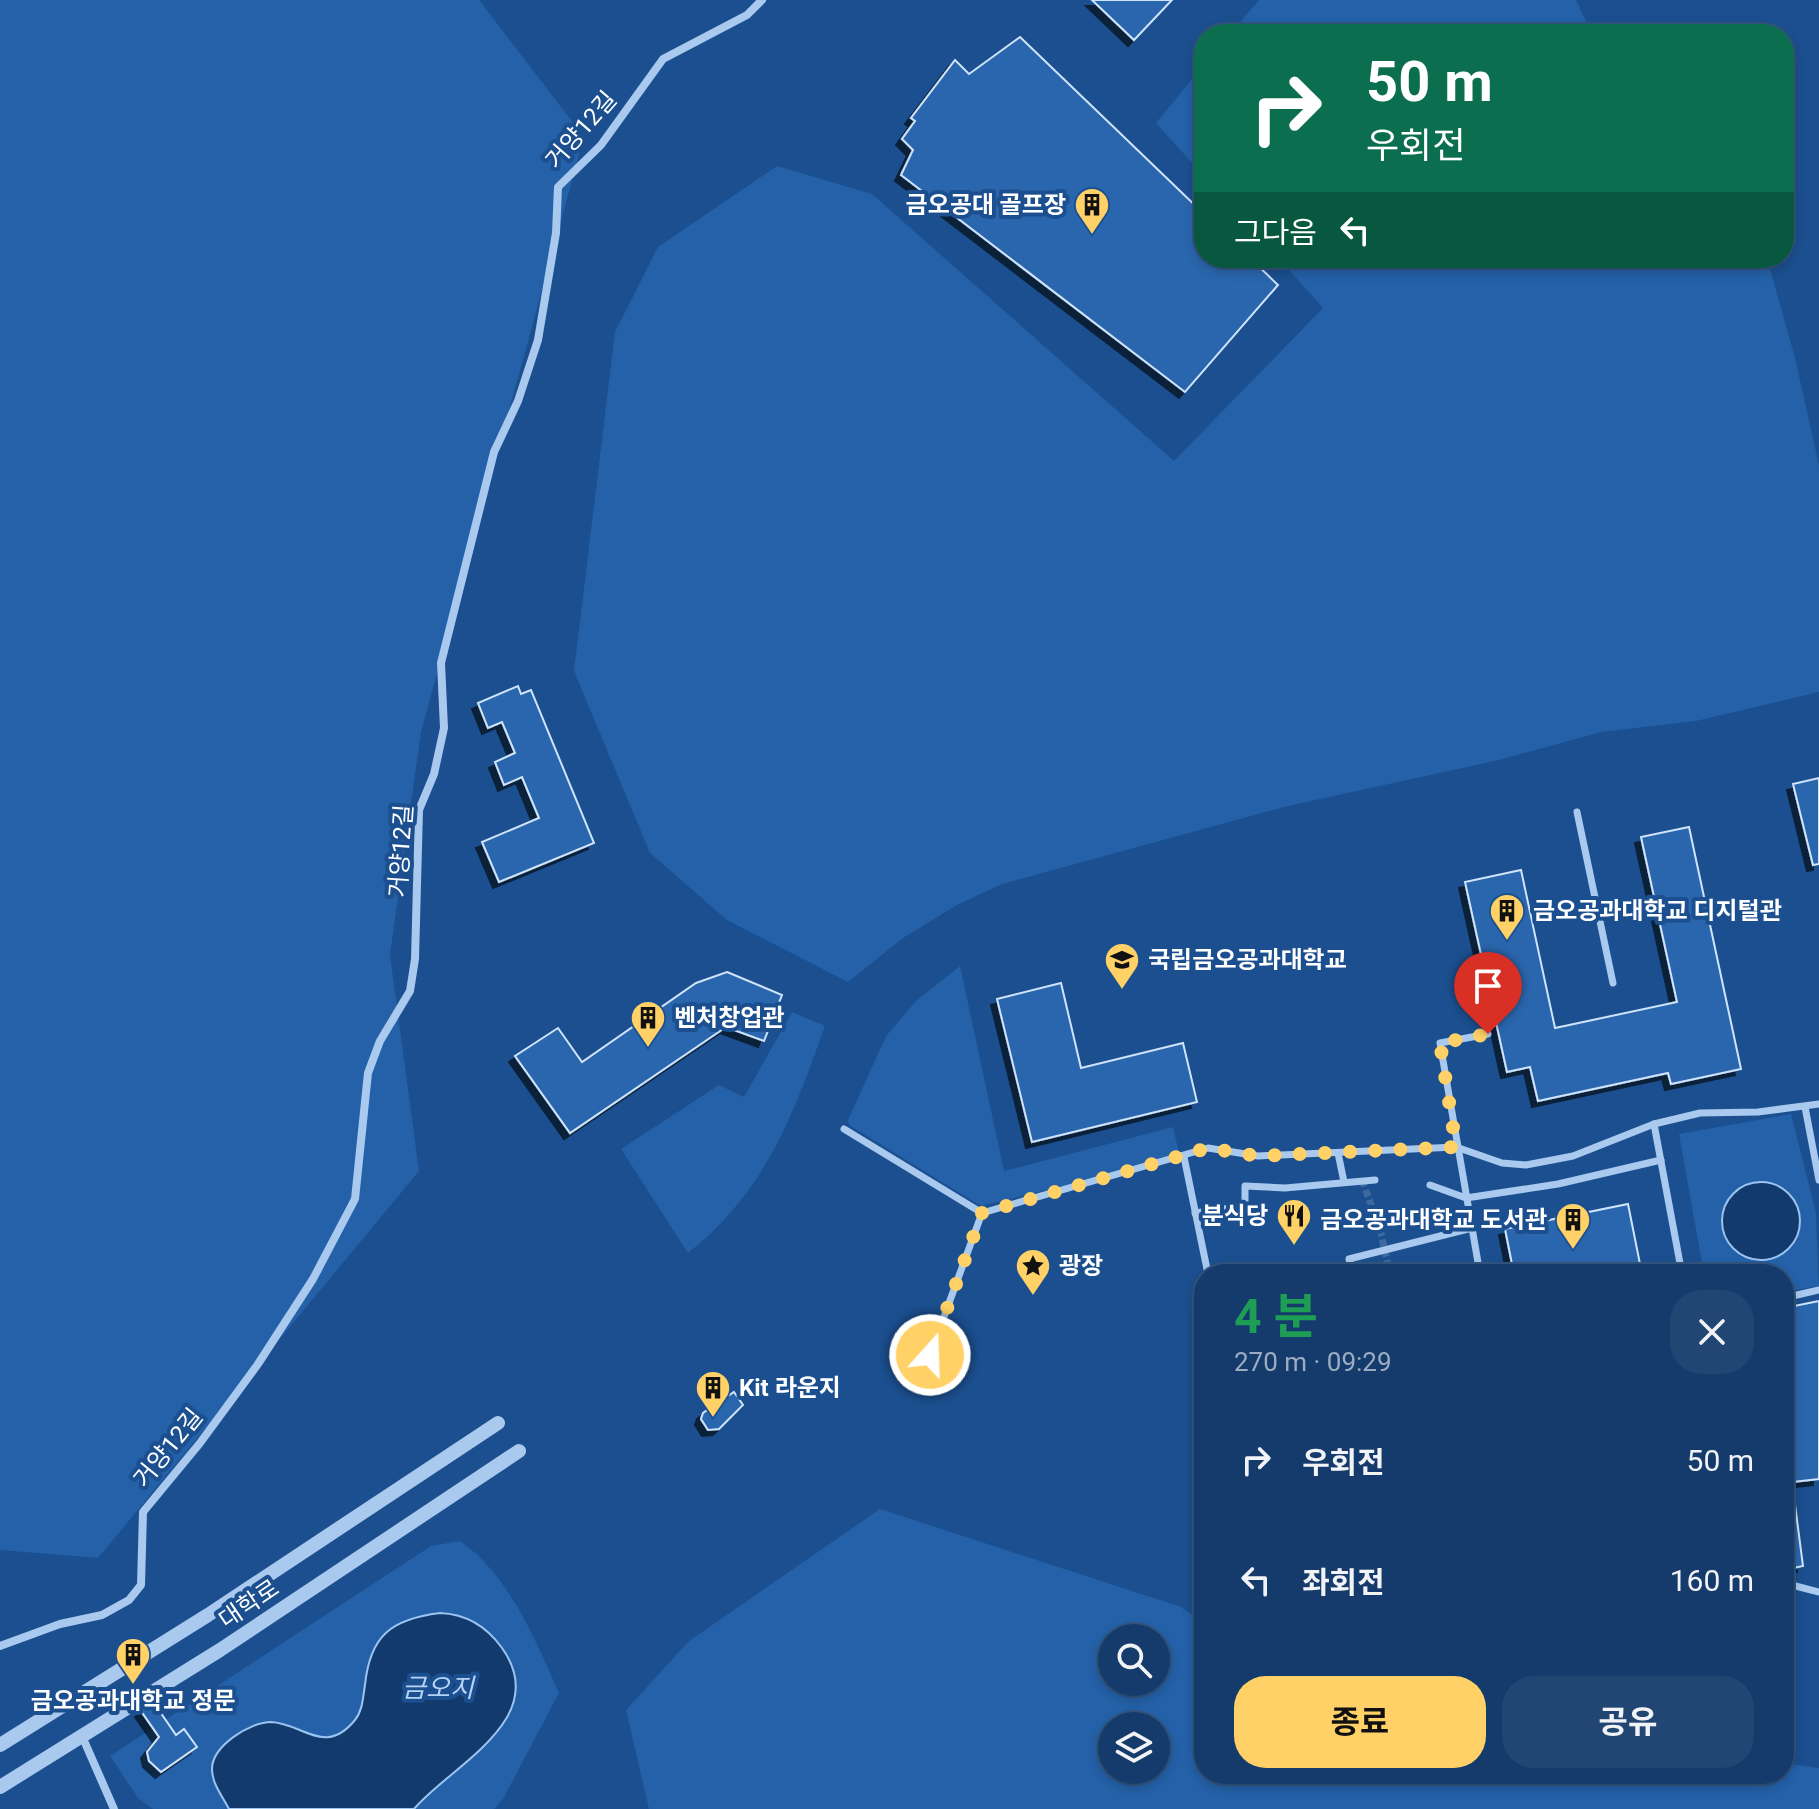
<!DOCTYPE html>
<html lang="ko">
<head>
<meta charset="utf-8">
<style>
	:root { --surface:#143b6b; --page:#214673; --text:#f1f3f6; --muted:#9dadc1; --line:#33557e; --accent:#ffd166 }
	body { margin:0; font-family:Roboto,"Noto Sans KR",sans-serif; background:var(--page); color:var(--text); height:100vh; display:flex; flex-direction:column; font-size:30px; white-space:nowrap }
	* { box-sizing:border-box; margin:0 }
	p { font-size:26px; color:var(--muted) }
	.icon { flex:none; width:44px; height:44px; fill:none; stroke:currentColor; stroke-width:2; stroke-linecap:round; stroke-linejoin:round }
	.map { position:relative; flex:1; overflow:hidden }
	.drawer { position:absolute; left:1194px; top:1264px; width:600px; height:520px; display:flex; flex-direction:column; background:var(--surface); border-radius:32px; box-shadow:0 4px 12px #0003,0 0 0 2px var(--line) }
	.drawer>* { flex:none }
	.hud { position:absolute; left:1194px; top:24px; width:600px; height:244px; border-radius:32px; box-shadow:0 4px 12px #0003,0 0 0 2px var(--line); background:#0b6e4f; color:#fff; overflow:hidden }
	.tools { position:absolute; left:1098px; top:1624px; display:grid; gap:16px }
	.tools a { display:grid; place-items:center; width:72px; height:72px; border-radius:50%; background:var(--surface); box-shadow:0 4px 12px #0003,0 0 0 2px var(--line); font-size:40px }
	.pin { position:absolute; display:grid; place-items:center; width:68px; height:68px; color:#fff; margin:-82px -34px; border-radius:50% 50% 50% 0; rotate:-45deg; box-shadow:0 0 8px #0007 }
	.pin .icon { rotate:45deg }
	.me { position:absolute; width:88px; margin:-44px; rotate:20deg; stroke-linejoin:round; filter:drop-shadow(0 0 6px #0008) }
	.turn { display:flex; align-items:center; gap:28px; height:168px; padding:0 40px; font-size:36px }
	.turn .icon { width:104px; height:104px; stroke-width:2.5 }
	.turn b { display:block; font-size:56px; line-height:68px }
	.then { display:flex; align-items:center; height:76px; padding:0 40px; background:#0003; gap:16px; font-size:30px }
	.round { display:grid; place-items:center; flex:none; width:84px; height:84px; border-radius:32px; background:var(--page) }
	.summary { display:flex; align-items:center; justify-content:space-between; height:136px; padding:0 40px }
	h1 { font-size:48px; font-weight:700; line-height:60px; color:#1e9e55 }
	.cta { display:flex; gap:16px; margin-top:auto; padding:16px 40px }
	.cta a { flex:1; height:92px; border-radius:32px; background:var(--accent); color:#111; font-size:32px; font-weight:700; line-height:92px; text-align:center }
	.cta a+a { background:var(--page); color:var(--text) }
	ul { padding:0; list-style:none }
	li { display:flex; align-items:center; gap:24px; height:120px; padding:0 40px }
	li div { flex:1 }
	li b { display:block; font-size:30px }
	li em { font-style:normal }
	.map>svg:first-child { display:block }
	.green { fill:#2461a8; fill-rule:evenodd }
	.water { fill:#123a6d; stroke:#9cc4f0; stroke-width:2 }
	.building { fill:#2a66ad; stroke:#cfe3fa; stroke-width:2; filter:url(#shadow) }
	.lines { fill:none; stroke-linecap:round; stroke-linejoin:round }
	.pedestrian-tunnel { stroke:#3d69a0; stroke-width:7; stroke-dasharray:7 3.5; stroke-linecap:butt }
	.pedestrian { stroke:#a9c9ee; stroke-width:7 }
	.minor { stroke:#a9c9ee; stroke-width:8 }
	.tertiary { stroke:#a9c9ee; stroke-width:14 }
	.route { stroke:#ffd166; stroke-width:14; stroke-dasharray:0 25.2 }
	.labels { text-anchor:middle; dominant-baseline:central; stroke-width:8; stroke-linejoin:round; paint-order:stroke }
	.street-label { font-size:24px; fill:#fff; stroke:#1b4f8f }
	.poi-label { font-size:24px; font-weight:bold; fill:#fff; stroke:#1b4f8f; text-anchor:start }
	.water-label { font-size:26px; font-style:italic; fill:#b5d3f5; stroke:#1b4f8f }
</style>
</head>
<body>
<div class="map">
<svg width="1819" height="1809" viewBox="0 0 1819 1809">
	<defs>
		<filter id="shadow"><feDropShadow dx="-6" dy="6" stdDeviation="0" flood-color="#0009"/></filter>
	</defs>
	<rect width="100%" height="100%" fill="#1b4f8f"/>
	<!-- green -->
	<g class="green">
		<polygon points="0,0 479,0 584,137 421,732 390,955 419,1171 98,1558 0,1550"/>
		<polygon points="1259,0 1576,0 1592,34 1230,34"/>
		<polygon points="1204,65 1204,176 1156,123"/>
		<polygon points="777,166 872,194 1174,461 1323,308 1278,258 1767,258 1795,358 1819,465 1819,692 1696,721 1601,732 1499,760 1288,806 1002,884 957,905 903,938 848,982 727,920 650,853 574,671 615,332 658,247"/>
		<polygon points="960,966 1004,1171 1173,1127 1180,1157 981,1206 849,1125 848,1120 886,1036 916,1001"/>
		<path d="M792,1012L825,1026C793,1116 765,1192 688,1253L621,1149L719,1085L744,1097Z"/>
		<polygon points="1791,1114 1816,1213 1819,1286 1784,1292 1784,1274 1704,1274 1679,1134"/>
		<path d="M880,1509L1181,1607L1204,1624V1774H1784V1763L1819,1768V1809H649L626,1710L689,1641ZM1112,1638H1156V1682H1112ZM1112,1726H1156V1770H1112Z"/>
		<path d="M460,1541C509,1575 535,1639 559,1693L503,1799L494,1809H153L138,1798L110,1756L431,1546Z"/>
	</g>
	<!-- water -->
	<g class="water">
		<circle cx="1761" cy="1221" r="39"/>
		<path d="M440,1613C466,1614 487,1627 502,1648C553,1719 450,1766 414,1809H229C223,1797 212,1784 212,1769C212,1746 250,1722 271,1722C302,1723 325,1757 355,1720C363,1710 363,1696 365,1685C370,1635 392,1619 440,1613Z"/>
	</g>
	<!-- building -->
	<g class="building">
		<polygon points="1092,0 1172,0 1134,40"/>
		<polygon points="1020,37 1204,214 1204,258 1250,258 1278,285 1185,392 901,175 913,150 902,139 915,121 911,118 955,60 969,74"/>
		<polygon points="518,686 521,694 531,690 594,843 499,882 482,842 539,818 522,777 504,785 495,762 515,753 502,722 488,728 478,703"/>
		<polygon points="1819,778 1819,864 1813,865 1793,784"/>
		<polygon points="1689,827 1741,1069 1671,1084 1668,1073 1538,1101 1530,1067 1507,1072 1465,882 1521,870 1555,1028 1677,1002 1641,837"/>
		<polygon points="727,972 782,995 764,1041 726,1027 570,1133 515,1056 558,1028 582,1062 696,983"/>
		<polygon points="1061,983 1081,1068 1183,1043 1197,1102 1032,1142 997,999"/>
		<polygon points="1628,1204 1642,1274 1514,1274 1505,1229"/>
		<polygon points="1819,1301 1819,1479 1784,1483 1784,1308"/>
		<polygon points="734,1392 743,1405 719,1429 708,1430 701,1419 703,1413"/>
		<polygon points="1794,1497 1803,1566 1784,1570 1784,1498"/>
		<polygon points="154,1703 176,1735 184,1729 197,1747 161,1772 149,1761 147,1752 159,1737 141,1711"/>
	</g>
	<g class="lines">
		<!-- pedestrian-tunnel -->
		<polyline class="pedestrian-tunnel" points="1362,1180 1380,1229 1390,1274"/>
		<!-- pedestrian -->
		<g class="pedestrian">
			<polyline points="1577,812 1613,983"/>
			<polyline points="1805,1107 1819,1180"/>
			<polyline points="1654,1124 1682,1274"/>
			<polyline points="844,1129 982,1213 1208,1148 1258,1156 1456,1147 1502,1163 1526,1165 1573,1156 1654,1124 1700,1113 1758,1112 1819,1104"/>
			<polyline points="1338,1153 1344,1182"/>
			<polyline points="1184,1157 1208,1274"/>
			<polyline points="1430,1185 1466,1198 1558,1184 1661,1160"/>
			<polyline points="1195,1213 1245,1206 1245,1186 1285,1188 1375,1180"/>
			<polyline points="1352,1274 1349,1259 1472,1228"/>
			<polyline points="1480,1274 1440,1043 1488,1034"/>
			<polyline points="1784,1298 1819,1290"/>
			<polyline points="930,1355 982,1213"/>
			<polyline points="1784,1583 1819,1592"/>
		</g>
		<!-- minor -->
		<g class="minor">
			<polyline points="0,1646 60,1624 102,1615 129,1600 141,1585 143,1512 200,1443 258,1364 313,1279 355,1199 368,1073 380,1041 410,991 415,959 419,810 434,774 444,728 441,663 494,452 518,401 538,340 556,233 558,187 601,145 663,59 747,15 762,0"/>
			<polyline points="82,1736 114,1809"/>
		</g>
		<!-- tertiary -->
		<g class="tertiary">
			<polyline points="0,1745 208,1615 498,1423"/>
			<polyline points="0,1787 220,1650 519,1451"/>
		</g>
	</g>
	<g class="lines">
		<!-- route -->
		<polyline class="route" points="930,1355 982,1213 1208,1148 1258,1156 1456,1147 1440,1043 1488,1034"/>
	</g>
	<!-- icons -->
	<defs>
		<symbol id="building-pin" viewBox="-11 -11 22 30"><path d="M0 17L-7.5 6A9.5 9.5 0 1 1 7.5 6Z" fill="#ffd166" stroke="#1b4f8f"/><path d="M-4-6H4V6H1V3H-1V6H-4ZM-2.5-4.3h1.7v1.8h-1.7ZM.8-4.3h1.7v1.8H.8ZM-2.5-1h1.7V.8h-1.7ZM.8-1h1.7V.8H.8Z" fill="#111"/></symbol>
		<symbol id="university-pin" viewBox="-11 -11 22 30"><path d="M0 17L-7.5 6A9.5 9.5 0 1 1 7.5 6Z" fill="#ffd166" stroke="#1b4f8f"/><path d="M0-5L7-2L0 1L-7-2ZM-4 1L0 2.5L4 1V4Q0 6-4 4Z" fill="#111"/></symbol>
		<symbol id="restaurant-pin" viewBox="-11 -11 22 30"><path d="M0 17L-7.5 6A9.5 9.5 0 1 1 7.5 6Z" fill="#ffd166" stroke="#1b4f8f"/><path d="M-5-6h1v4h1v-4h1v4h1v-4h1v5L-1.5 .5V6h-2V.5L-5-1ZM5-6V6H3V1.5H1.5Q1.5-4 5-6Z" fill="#111"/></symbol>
		<symbol id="sight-pin" viewBox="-11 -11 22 30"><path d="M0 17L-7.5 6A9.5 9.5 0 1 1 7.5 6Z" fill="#ffd166" stroke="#1b4f8f"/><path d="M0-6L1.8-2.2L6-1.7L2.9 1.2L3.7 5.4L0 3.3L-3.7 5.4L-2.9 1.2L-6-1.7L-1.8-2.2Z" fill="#111"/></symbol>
	</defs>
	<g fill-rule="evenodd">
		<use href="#building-pin" x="1072" y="185" width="40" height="54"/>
		<use href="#building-pin" x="1487" y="891" width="40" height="54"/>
		<use href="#university-pin" x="1102" y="940" width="40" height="54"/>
		<use href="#building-pin" x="628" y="998" width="40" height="54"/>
		<use href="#restaurant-pin" x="1274" y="1196" width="40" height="54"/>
		<use href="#building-pin" x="1553" y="1200" width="40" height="54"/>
		<use href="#sight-pin" x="1013" y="1246" width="40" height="54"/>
		<use href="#building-pin" x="693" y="1368" width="40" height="54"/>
		<use href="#building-pin" x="113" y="1635" width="40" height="54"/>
	</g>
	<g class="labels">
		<!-- street labels -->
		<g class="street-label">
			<text transform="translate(581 130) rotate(-49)">거양12길</text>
			<text transform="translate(401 851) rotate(-86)">거양12길</text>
			<text transform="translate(168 1448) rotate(-51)">거양12길</text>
			<text transform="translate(249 1604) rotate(-34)">대학로</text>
		</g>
		<!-- poi labels -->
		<g class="poi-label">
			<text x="1066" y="205" text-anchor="end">금오공대 골프장</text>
			<text x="1533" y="911">금오공과대학교 디지털관</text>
			<text x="1148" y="960">국립금오공과대학교</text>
			<text x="674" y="1018">벤처창업관</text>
			<text x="1268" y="1216" text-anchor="end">분식당</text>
			<text x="1547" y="1220" text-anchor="end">금오공과대학교 도서관</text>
			<text x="1059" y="1266">광장</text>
			<text x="739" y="1388">Kit 라운지</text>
			<text x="133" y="1701" text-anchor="middle">금오공과대학교 정문</text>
		</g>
		<!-- water labels -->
		<g class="water-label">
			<text x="438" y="1688">금오지</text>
		</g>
	</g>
</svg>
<div class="tools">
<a><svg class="icon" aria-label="search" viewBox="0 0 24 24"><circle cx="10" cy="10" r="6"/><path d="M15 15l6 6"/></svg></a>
<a><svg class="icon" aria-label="layers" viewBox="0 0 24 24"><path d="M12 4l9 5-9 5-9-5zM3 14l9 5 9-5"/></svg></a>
</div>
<div class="pin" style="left:1488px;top:1034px;background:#d93025"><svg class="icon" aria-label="arrive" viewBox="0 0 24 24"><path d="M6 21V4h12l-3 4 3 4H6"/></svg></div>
<svg class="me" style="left:930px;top:1355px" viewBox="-20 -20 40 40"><circle r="17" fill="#ffd166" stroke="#fff" stroke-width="3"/><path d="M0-11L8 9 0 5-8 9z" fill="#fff"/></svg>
<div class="hud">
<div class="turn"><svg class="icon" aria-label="right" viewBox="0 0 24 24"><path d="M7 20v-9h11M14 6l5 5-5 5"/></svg><div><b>50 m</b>우회전</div></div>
<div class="then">그다음<svg class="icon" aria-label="left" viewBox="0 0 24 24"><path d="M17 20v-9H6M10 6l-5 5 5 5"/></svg></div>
</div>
<section class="drawer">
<div class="summary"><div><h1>4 분</h1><p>270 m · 09:29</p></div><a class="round"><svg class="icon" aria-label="close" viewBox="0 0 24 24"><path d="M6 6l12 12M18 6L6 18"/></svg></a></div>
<ul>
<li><svg class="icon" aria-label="right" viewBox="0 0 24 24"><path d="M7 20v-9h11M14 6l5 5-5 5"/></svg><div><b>우회전</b></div><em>50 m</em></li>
<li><svg class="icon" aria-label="left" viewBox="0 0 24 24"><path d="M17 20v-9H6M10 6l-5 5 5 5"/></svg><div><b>좌회전</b></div><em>160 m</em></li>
</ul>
<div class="cta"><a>종료</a><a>공유</a></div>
</section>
</div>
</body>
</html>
